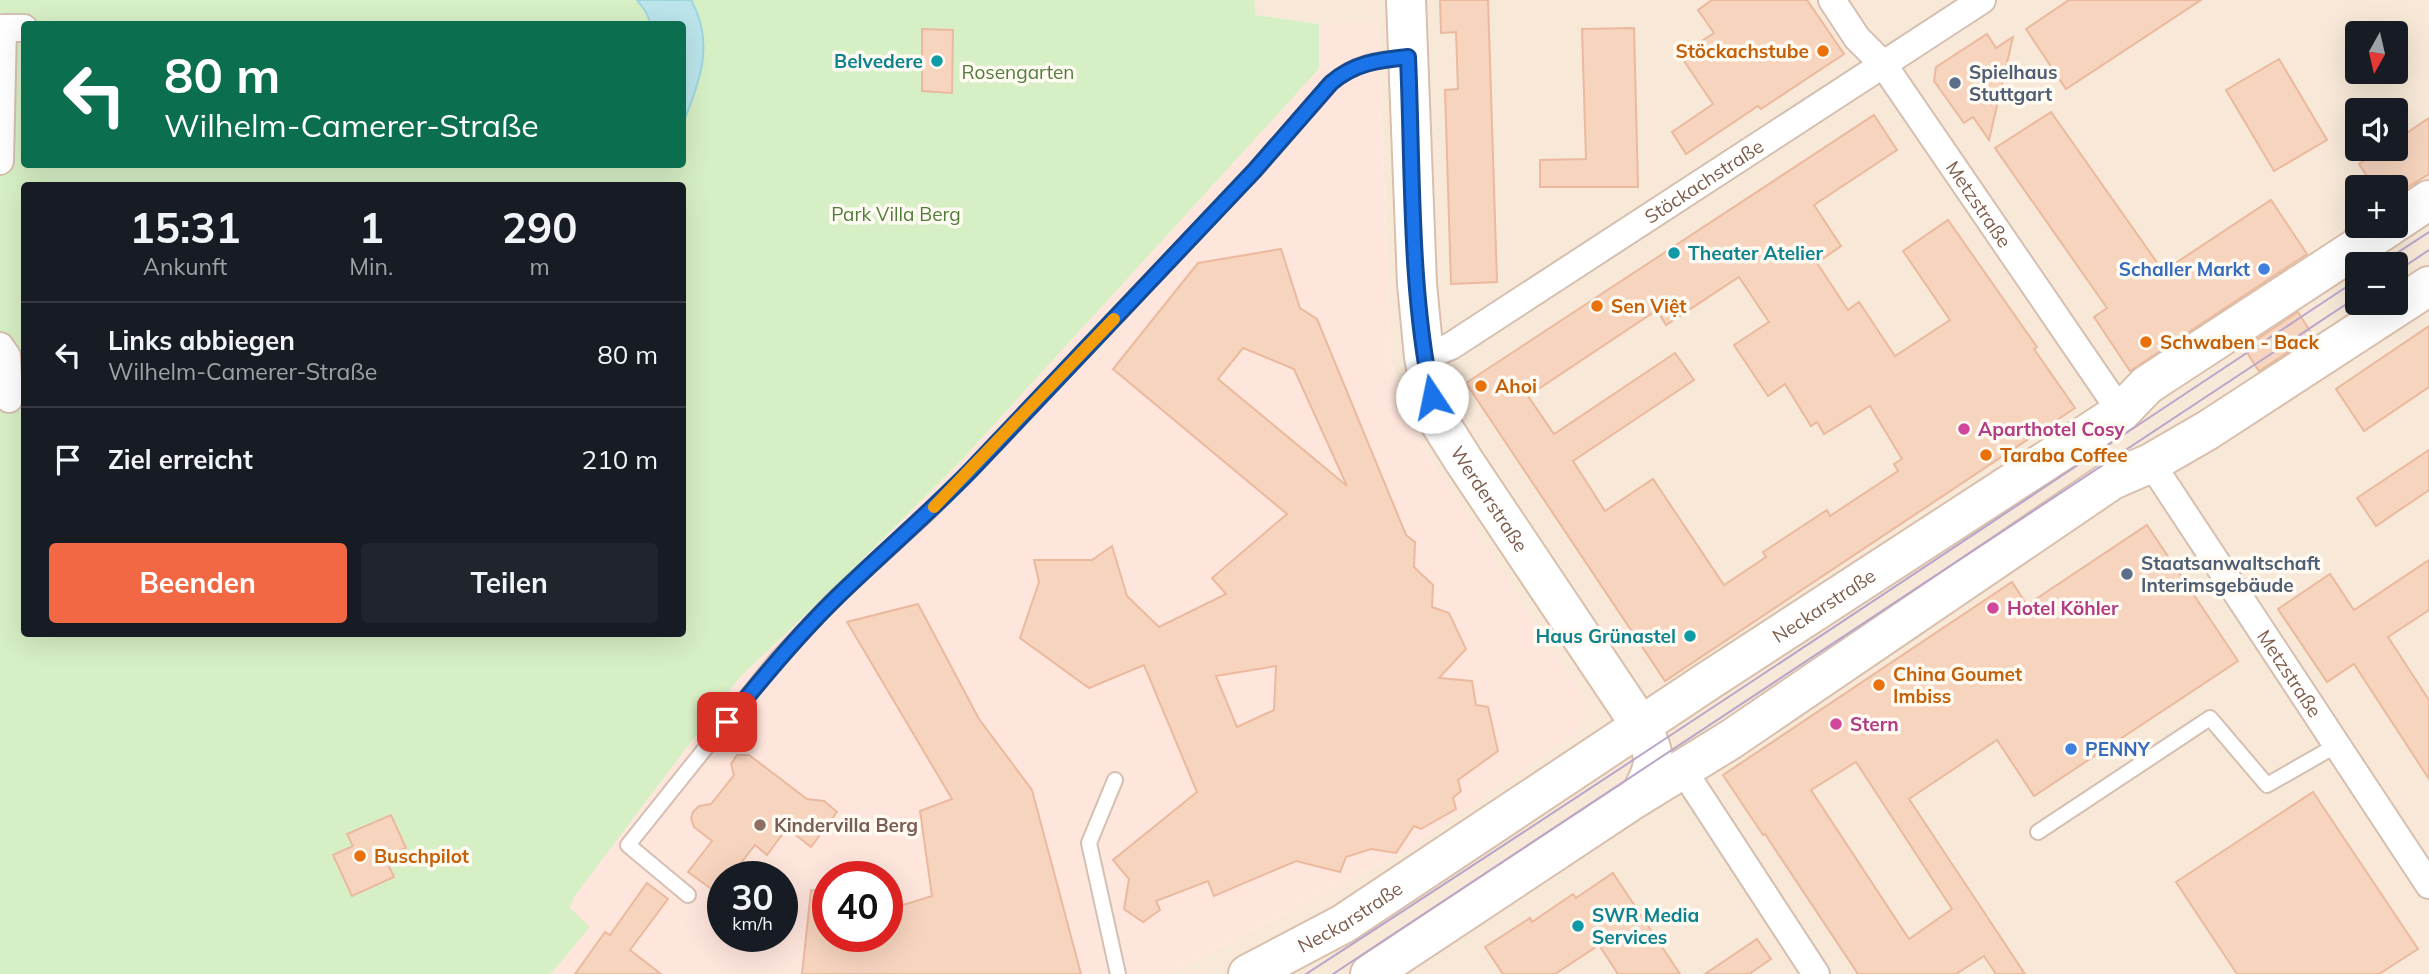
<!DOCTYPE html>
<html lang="de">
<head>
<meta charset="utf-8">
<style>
	:root { --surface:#171b24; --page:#20242c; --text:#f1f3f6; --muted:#9ea1a6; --line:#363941; --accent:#f36844 }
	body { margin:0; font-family:Mulish,sans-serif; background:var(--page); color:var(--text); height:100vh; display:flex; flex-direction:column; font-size:26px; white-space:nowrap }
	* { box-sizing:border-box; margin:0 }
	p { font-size:23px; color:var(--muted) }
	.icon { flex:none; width:38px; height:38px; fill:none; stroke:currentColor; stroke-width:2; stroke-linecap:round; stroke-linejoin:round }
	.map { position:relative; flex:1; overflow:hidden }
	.sheet { position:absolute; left:21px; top:182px; width:665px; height:455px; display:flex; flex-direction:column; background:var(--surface); border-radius:7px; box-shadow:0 7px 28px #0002 }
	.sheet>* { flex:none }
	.banner { position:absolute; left:21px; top:21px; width:665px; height:147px; border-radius:7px; box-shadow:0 7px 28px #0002; background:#0b6e4f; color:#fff; overflow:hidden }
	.needle { width:46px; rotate:188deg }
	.fabs { position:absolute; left:2345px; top:21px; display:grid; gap:14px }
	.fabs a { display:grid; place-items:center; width:63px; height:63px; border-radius:7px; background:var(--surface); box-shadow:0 7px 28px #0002; font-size:35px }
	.speed { position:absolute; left:707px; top:861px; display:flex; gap:14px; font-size:35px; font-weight:700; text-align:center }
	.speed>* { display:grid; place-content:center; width:91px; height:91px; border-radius:50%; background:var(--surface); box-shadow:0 7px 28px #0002; line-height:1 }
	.speed small { font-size:18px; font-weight:400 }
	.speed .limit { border:10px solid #d22; background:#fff; color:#111 }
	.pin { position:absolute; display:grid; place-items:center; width:60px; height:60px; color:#fff; margin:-30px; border-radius:14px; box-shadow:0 4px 10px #0006 }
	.me { position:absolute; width:77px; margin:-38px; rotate:349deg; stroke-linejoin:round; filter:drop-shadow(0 0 5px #0008) }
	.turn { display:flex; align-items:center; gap:24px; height:147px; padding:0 28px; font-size:32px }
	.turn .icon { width:91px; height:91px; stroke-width:2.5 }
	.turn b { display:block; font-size:49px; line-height:60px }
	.eta { display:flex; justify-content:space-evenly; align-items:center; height:119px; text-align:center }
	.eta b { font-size:42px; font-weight:700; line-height:49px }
	.cta { display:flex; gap:14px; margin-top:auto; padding:14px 28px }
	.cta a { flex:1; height:80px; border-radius:7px; background:var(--accent); color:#fff; font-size:28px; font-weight:700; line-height:80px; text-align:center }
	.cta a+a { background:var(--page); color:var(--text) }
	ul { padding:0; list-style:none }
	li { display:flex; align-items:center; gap:21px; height:105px; padding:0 28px; border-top:2px solid var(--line) }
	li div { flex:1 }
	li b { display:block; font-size:26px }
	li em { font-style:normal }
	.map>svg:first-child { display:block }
	.residential { fill:#f7e8d7; fill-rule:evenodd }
	.commercial { fill:#ffe6dd; fill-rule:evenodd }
	.green { fill:#d7efc5; fill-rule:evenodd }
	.water { fill:#bbe5eb; stroke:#a0d5de; stroke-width:2 }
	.building { fill:#f7d4be; stroke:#ebb99d; stroke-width:2; fill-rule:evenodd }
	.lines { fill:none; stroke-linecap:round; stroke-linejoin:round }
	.lane-casing { stroke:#d5bfb0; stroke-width:18 }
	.street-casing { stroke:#d5bfb0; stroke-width:30 }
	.secondary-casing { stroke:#d9bfac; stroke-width:42 }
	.lane { stroke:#fff; stroke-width:14 }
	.street { stroke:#fff; stroke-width:26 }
	.secondary { stroke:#fff; stroke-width:38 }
	.tram { stroke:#b9a5cb; stroke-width:2 }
	.route-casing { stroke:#114b97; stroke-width:18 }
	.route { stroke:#1a73e8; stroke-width:12 }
	.slow { stroke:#f59e0b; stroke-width:12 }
	.food-dot { fill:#e8710a; stroke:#fffaf2; stroke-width:2.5 }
	.culture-dot { fill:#0f9aa8; stroke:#fffaf2; stroke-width:2.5 }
	.service-dot { fill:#5c6f8a; stroke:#fffaf2; stroke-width:2.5 }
	.shop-dot { fill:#3f7fe0; stroke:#fffaf2; stroke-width:2.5 }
	.hotel-dot { fill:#d1479c; stroke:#fffaf2; stroke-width:2.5 }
	.education-dot { fill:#8d6e63; stroke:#fffaf2; stroke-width:2.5 }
	.labels { text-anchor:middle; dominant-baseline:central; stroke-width:7; stroke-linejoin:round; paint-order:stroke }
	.food-label { font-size:19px; font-weight:bold; fill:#c56008; stroke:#fffaf2; text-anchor:start }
	.culture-label { font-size:19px; font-weight:bold; fill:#0d838f; stroke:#fffaf2; text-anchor:end }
	.park-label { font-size:19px; fill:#517d3c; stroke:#fffaf2 }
	.service-label { font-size:19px; font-weight:bold; fill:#4e5e75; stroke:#fffaf2; text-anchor:start }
	.street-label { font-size:19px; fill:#7d5b49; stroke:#fffaf2 }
	.shop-label { font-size:19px; font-weight:bold; fill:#366cbe; stroke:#fffaf2; text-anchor:end }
	.hotel-label { font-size:19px; font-weight:bold; fill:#b23c85; stroke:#fffaf2; text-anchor:start }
	.education-label { font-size:19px; font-weight:bold; fill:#785e54; stroke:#fffaf2; text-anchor:start }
</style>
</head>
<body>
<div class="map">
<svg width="2429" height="974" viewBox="0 0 2429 974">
	<rect width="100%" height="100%" fill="#fef6e9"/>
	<!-- residential -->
	<path class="residential" d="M1254,0H2429V974H1168L1408,850L1573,734L1583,716L1435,467L1412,425L1398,390L1391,358L1378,22L1319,24L1256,15ZM2357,33H2396V72H2357ZM2357,110H2396V149H2357ZM2357,187H2396V226H2357ZM2357,264H2396V303H2357Z"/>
	<!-- commercial -->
	<path class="commercial" d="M1378,21L1391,358L1398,390L1412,426L1435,467L1583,698V716L1574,734L1408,850L1168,974H551L590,927L569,911L574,897L740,677L833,589L959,463L1319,69V24ZM723,877H782V936H723ZM828,877H887V936H828Z"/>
	<!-- green -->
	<path class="green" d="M0,0H1254L1256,15L1319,24V69L959,463L833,589L740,677L574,897L570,908L590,927L551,974H0ZM24,24H682V164H24ZM24,186H682V634H24Z"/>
	<!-- water -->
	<path class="water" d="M637,0H691C715,42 700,82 683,123L682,24H651L646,12Z"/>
	<!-- building -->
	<g class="building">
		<polygon points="1440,0 1488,0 1497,282 1451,284 1445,90 1458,89 1456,32 1441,33"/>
		<polygon points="1712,0 1807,0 1844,54 1761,109 1758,106 1686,154 1672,132 1713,104 1680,55 1714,33 1698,10"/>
		<polygon points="2069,0 2201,0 2066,89 2026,29"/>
		<polygon points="1634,28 1638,187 1540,187 1540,160 1586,159 1582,29"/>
		<polygon points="922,29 953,30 952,93 922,91"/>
		<polygon points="1987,34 1996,48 2013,37 1989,140 1973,117 1964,123 1934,81 1936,67"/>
		<polygon points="2279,59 2327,140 2274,171 2226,90"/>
		<polygon points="2051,112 2156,261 2159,274 2271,200 2307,254 2130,371 2094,317 2107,308 1995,148"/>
		<path d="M1874,115L1897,150L1814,205L1841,246L1817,263L1848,310L1859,302L1895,356L1950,320L1903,251L1948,220L2037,347L2034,349L2075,408L1665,681L1466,383ZM1739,277L1769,322L1734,345L1768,396L1785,384L1811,426L1817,422L1824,434L1870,406L1902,459L1894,464L1898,471L1830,516L1827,510L1763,552L1766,557L1724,585L1653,479L1605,511L1573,461L1694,380L1675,353L1554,434L1528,396L1657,310L1666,325Z"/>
		<polygon points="2429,118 2429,174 2408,187 2374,187 2359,164 2382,149 2396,149 2396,140"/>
		<path d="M1281,249L1300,308L1317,319L1406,535L1415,542L1414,567L1433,585L1432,607L1449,613L1466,649L1439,678L1472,681L1476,705L1488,707L1498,751L1458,780L1461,791L1453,798L1456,809L1421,829L1414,826L1396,853L1371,849L1346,857L1340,872L1296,861L1214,896L1208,881L1156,901L1160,910L1143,922L1124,909L1129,879L1113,860L1197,792L1144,665L1089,688L1020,638L1039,582L1034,560H1092L1112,546L1127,596L1159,627L1226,594L1212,578L1287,514L1113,369L1198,263ZM1243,348L1294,369L1347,486L1218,379ZM1276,666L1274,710L1237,727L1216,676Z"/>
		<polygon points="2298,312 2313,336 2259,371 2244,348"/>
		<polygon points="2429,326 2429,387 2364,431 2336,389"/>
		<polygon points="2429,450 2429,490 2376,526 2357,498"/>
		<path d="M2147,525L2238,661L2034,796L1997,740L1909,799L2025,974H1996L1984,956L1956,974H1858L1765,834L1763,835L1723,775L2012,582L2027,605ZM1856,762L1952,909L1909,939L1811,790Z"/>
		<polygon points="2429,560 2429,610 2388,637 2429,700 2429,779 2354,664 2327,682 2278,609 2330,574 2354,610"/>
		<polygon points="918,604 979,719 1032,790 1081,974 802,974 811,890 828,891 828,936 887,936 887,910 932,896 920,811 952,799 847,622"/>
		<polygon points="737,755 749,755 807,799 824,801 837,812 811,847 787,828 767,855 755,845 730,877 723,877 723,886 717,893 688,872 712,841 694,827 691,818 693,812 699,806 711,804 734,775 731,764"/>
		<polygon points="2313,792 2418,949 2379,974 2237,974 2176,882"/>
		<polygon points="391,815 406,848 385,857 394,877 352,896 333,855 353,846 347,834"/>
		<polygon points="1613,873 1680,974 1618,974 1599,945 1555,974 1503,974 1485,947 1530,918 1532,922 1573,894 1576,898"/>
		<polygon points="647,883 668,899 630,950 661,974 575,974 605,932 610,935"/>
		<polygon points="1757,939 1771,959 1749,974 1705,974"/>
	</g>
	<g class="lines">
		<defs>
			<g id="lane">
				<polyline points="1115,780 1089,843 1118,974"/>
				<polyline points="2038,832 2210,718 2267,785 2337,745"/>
				<path d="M688,895L628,845L776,660L835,598L929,512L970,471L1255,170L1331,83C1354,62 1376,60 1407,57"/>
			</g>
			<g id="street">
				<path id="s1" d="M1832,0L1857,38L1883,64L2121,412"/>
				<polyline points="0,161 3,28 24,28"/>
				<polyline points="0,346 7,356 9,399"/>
				<path id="s2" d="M1424,357L1451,346L1982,0"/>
				<path id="s3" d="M2151,463L2429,885"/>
				<polyline points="1683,770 1816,974"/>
			</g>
			<g id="secondary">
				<path id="s4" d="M1406,0L1417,284L1424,357L1432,397L1440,423L1464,461L1641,726C1657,757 1657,765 1640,795"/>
				<polyline points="2396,222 2429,200"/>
				<path id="s5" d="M1248,974L1343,924L1708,681L2121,412L2147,385L2390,226"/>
				<polyline points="1370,974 1634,799 1730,740 2112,480 2151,463 2208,430 2429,286"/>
			</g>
		</defs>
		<!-- lane casing -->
		<use href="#lane" class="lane-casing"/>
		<!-- street casing -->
		<use href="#street" class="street-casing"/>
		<!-- secondary casing -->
		<use href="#secondary" class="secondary-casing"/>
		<!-- lane -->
		<use href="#lane" class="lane"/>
		<!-- street -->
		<use href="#street" class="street"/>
		<!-- secondary -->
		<use href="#secondary" class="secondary"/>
		<!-- tram -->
		<g class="tram">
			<polyline points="2380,264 2429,232"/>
			<polyline points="2396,272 2429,250"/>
			<path d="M1306,974C1659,746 2007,511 2357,280"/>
			<polyline points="1333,974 2357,297"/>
		</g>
	</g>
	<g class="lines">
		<defs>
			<path id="route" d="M727,722C762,678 797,636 837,597C881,554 927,515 970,471L1255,170L1331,83C1354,63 1378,60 1408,57C1413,170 1409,286 1432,397"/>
		</defs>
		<!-- route casing -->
		<use href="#route" class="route-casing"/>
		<!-- route -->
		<use href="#route" class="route"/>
		<!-- slow -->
		<polyline class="slow" points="934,507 1114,319"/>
	</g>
	<!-- markers -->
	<g class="food-dot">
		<circle cx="1823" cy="51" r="7"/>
		<circle cx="1597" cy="306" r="7"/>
		<circle cx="2146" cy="342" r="7"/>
		<circle cx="1481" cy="386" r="7"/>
		<circle cx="1986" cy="455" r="7"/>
		<circle cx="1879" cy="685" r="7"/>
		<circle cx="360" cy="856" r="7"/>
	</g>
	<g class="culture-dot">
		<circle cx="937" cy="61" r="7"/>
		<circle cx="1674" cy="253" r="7"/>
		<circle cx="1690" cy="636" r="7"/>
		<circle cx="1578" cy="926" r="7"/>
	</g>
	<g class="service-dot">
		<circle cx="1955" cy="83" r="7"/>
		<circle cx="2127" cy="574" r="7"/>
	</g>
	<g class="shop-dot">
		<circle cx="2264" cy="269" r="7"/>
		<circle cx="2071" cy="749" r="7"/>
	</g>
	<g class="hotel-dot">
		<circle cx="1964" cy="429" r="7"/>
		<circle cx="1993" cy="608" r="7"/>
		<circle cx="1836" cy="724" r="7"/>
	</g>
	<circle class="education-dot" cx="760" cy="825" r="7"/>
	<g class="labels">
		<!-- food labels -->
		<g class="food-label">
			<text x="1809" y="51" text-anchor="end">Stöckachstube</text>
			<text x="1611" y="306">Sen Việt</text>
			<text x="2160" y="342">Schwaben - Back</text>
			<text x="1495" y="386">Ahoi</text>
			<text x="2000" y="455">Taraba Coffee</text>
			<text x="1893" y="674">China Goumet<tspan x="1893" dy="22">Imbiss</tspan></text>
			<text x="374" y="856">Buschpilot</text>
		</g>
		<!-- culture labels -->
		<g class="culture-label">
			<text x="923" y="61">Belvedere</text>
			<text x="1688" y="253" text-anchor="start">Theater Atelier</text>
			<text x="1676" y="636">Haus Grünastel</text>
			<text x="1592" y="915" text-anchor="start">SWR Media<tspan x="1592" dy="22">Services</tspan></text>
		</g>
		<!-- park labels -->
		<g class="park-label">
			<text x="1018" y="72">Rosengarten</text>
			<text x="896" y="214">Park Villa Berg</text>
		</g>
		<!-- service labels -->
		<g class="service-label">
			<text x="1969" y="72">Spielhaus<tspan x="1969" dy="22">Stuttgart</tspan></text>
			<text x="2141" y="563">Staatsanwaltschaft<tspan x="2141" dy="22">Interimsgebäude</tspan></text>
		</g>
		<!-- street labels -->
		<g class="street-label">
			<text stroke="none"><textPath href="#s2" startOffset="331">Stöckachstraße</textPath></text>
			<text stroke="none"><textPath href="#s1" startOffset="252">Metzstraße</textPath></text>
			<text stroke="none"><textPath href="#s4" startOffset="516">Werderstraße</textPath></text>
			<text stroke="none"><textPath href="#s5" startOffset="684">Neckarstraße</textPath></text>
			<text stroke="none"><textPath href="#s3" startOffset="252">Metzstraße</textPath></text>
			<text stroke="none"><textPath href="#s5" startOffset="117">Neckarstraße</textPath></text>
		</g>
		<!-- shop labels -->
		<g class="shop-label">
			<text x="2250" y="269">Schaller Markt</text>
			<text x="2085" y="749" text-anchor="start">PENNY</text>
		</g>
		<!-- hotel labels -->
		<g class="hotel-label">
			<text x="1978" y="429">Aparthotel Cosy</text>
			<text x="2007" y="608">Hotel Köhler</text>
			<text x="1850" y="724">Stern</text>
		</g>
		<!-- education labels -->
		<g class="education-label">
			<text x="774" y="825">Kindervilla Berg</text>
		</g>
	</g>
</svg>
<div class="fabs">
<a><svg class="needle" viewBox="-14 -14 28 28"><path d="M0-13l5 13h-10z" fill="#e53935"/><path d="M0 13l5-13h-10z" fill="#9ea1a6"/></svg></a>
<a><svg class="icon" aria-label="sound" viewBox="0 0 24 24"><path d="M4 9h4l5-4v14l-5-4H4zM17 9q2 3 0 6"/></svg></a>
<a>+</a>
<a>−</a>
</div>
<div class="speed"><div>30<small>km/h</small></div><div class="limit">40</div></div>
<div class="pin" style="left:727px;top:722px;background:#d93025"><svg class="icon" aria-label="arrive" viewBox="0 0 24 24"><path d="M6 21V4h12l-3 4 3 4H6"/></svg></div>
<svg class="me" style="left:1432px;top:397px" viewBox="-20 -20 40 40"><circle r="19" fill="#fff"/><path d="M0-13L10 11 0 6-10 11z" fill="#1a73e8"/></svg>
<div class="banner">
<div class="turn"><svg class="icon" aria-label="left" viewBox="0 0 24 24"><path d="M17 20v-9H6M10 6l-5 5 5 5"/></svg><div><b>80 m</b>Wilhelm-Camerer-Straße</div></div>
</div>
<section class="sheet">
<div class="eta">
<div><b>15:31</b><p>Ankunft</p></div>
<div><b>1</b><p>Min.</p></div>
<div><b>290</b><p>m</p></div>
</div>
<ul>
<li><svg class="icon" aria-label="left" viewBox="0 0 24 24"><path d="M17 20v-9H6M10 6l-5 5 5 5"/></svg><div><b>Links abbiegen</b><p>Wilhelm-Camerer-Straße</p></div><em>80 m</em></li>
<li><svg class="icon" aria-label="arrive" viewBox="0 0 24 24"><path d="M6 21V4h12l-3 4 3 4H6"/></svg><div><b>Ziel erreicht</b></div><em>210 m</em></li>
</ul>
<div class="cta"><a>Beenden</a><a>Teilen</a></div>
</section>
</div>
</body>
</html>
